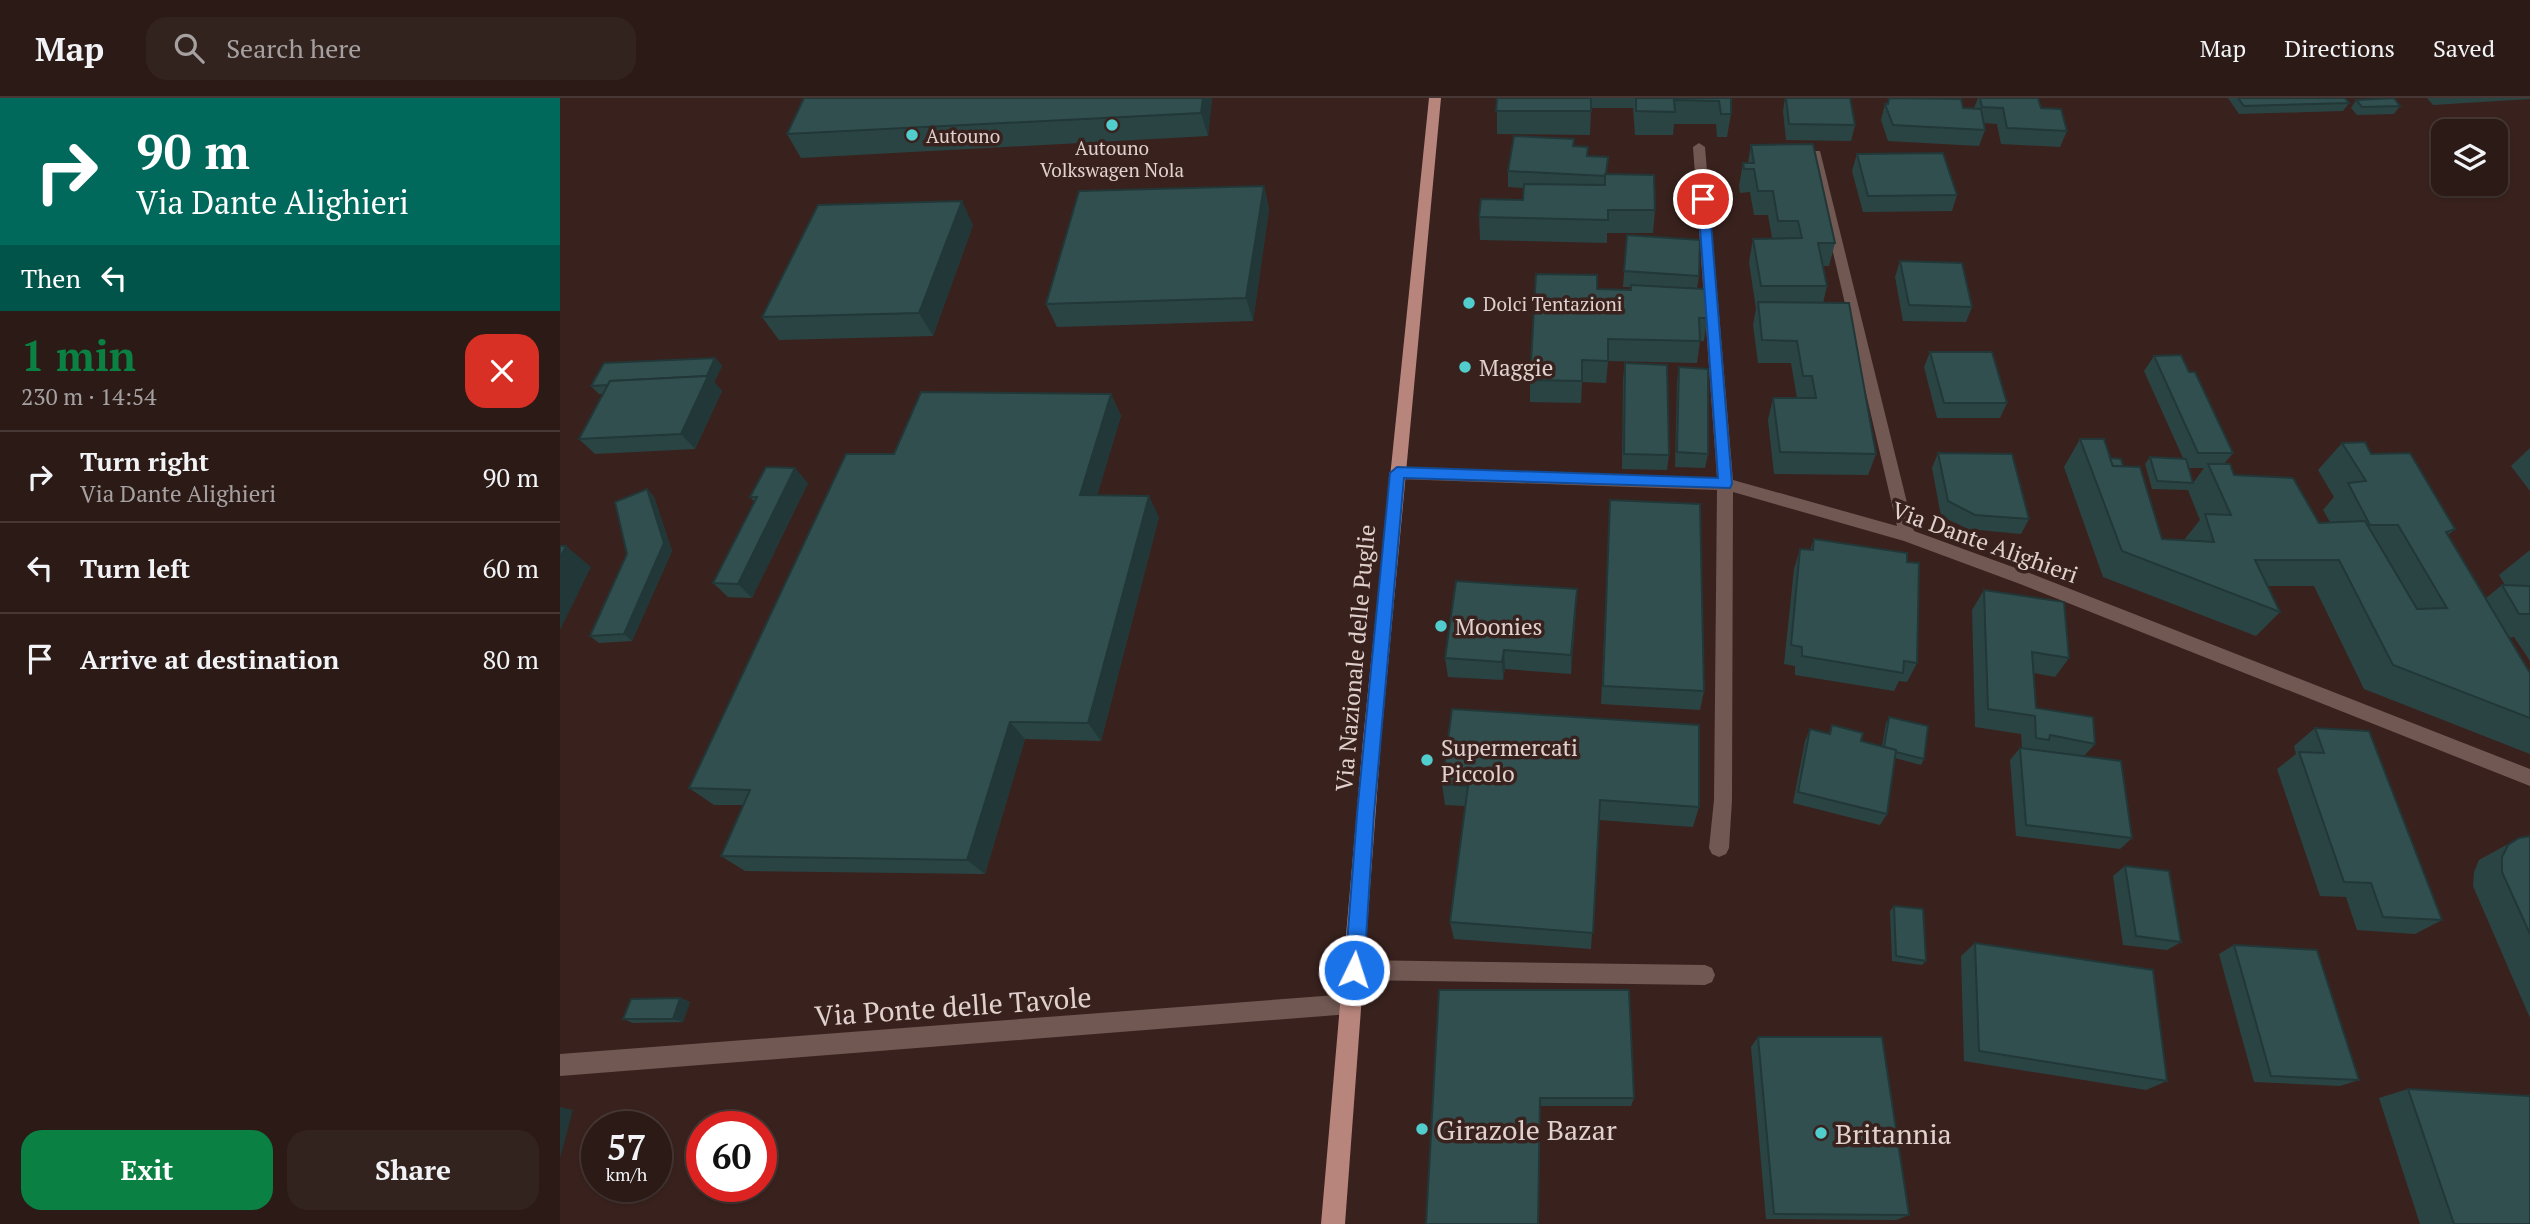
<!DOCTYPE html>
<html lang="en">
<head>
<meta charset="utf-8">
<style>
	:root { --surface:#2b1a16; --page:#33231f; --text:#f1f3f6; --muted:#a6a1a1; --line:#473835; --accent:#0b8043 }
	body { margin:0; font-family:"PT Serif",serif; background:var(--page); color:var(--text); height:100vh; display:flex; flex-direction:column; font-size:26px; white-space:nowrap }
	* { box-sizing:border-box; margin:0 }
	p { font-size:23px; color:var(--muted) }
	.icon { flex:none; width:38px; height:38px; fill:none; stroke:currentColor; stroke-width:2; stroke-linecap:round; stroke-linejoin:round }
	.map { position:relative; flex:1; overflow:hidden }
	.drawer { display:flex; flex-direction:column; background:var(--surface); width:560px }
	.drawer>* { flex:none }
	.hud { background:#00695c; color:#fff; overflow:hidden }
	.controls { position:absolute; left:1871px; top:21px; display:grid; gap:14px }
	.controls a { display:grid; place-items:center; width:77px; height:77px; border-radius:14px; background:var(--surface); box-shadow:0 2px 5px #0004,0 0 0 2px var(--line); font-size:35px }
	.speed { position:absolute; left:21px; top:1013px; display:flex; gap:14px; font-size:35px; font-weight:700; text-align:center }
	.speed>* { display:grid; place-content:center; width:91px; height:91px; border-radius:50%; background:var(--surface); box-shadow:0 2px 5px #0004,0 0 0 2px var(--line); line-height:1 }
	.speed small { font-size:18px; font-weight:400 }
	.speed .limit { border:10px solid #d22; background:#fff; color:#111 }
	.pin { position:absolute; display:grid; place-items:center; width:60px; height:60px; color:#fff; margin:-30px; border:4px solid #fff; border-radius:50%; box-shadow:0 2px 7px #0007 }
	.me { position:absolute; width:77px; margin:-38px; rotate:4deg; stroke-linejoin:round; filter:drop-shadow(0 0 5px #0008) }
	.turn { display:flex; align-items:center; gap:24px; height:147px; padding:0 21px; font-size:32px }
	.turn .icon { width:91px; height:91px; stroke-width:2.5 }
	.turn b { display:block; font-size:49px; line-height:60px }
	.then { display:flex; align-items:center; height:66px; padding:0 21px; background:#0003; gap:14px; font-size:26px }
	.round { display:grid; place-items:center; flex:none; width:74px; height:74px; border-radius:21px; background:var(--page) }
	.headline { display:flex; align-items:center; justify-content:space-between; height:119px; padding:0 21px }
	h1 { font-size:42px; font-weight:600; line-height:52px; color:var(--accent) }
	.primary-button { display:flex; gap:14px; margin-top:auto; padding:14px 21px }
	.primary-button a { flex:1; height:80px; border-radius:21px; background:var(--accent); color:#fff; font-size:28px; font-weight:600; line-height:80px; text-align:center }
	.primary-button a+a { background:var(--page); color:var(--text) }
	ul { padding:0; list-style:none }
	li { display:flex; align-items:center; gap:21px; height:91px; padding:0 21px; border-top:2px solid var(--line) }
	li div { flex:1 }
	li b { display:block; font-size:26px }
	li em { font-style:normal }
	header { display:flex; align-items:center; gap:42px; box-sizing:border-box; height:98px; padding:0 35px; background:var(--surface); border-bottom:2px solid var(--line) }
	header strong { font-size:33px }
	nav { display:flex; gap:38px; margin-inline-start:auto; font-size:24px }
	.search { width:490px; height:63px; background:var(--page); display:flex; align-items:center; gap:18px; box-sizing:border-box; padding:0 24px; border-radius:21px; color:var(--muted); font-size:26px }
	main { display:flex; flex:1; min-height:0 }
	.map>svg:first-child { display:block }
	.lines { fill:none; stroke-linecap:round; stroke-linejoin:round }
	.service { fill:#715853; fill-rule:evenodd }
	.minor { fill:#715853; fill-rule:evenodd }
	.primary { fill:#b8857c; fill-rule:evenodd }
	.wall { fill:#2a4444; fill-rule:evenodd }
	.shaded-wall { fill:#223737 }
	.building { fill:#314f4f; stroke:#223737; stroke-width:2 }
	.route { fill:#1a73e8; stroke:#114b97; stroke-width:2 }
	.poi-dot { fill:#52cdcd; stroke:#39221e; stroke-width:2.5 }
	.labels { text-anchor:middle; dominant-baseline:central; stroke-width:7; stroke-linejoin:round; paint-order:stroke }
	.far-poi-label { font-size:19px; fill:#e0d1ce; stroke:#39221e; text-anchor:start }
	.poi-label { font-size:23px; fill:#e0d1ce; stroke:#39221e; text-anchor:start }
	.street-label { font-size:23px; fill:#e0d1ce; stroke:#39221e }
	.near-street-label { font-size:28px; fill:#e0d1ce; stroke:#39221e }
	.near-poi-label { font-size:28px; fill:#e0d1ce; stroke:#39221e; text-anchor:start }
</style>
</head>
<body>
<header>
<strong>Map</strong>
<div class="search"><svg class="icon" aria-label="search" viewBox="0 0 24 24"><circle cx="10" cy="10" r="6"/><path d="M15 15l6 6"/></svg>Search here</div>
<nav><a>Map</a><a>Directions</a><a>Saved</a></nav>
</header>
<main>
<section class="drawer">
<div class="hud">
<div class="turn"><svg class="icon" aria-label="right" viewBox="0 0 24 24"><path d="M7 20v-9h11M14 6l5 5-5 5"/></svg><div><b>90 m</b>Via Dante Alighieri</div></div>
<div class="then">Then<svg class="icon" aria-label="left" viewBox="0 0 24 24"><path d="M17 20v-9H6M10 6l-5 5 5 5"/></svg></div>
</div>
<div class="headline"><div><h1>1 min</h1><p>230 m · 14:54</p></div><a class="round" style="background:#d93025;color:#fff"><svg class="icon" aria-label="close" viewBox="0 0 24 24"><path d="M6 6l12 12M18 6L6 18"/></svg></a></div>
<ul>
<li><svg class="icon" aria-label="right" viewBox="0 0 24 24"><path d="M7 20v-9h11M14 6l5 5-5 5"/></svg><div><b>Turn right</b><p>Via Dante Alighieri</p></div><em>90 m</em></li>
<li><svg class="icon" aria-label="left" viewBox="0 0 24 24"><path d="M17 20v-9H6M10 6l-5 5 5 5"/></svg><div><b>Turn left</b></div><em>60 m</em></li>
<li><svg class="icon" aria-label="arrive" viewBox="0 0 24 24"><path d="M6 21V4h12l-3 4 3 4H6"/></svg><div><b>Arrive at destination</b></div><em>80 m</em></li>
</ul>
<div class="primary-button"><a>Exit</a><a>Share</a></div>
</section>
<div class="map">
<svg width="1970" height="1126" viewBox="0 0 1970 1126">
	<rect width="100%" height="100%" fill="#39221e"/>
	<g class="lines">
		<!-- service -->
		<polygon class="service" points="794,862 1145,867 1152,870 1155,877 1152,884 1145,887 794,882 787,879 784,872 787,865"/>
		<!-- minor -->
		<g class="minor">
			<polygon points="1139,45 1145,49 1173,382 1337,428 1250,56 1252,53 1260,53 1354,433 1472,476 1970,671 1970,688 1460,486 1344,443 1173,394 1172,702 1169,750 1166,756 1159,759 1152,756 1149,750 1154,702 1157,392 837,381 829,375 837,369 1157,380 1133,49"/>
			<polygon points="790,896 797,899 800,906 797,913 790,916 0,978 0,956"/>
		</g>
		<!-- primary -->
		<polygon class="primary" points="869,0 881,0 821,642 785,1126 761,1126 803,642"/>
	</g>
	<!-- wall -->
	<g class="wall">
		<polygon points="244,0 652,0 648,38 241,60 227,36"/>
		<polygon points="937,0 1171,0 1171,16 1167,39 1157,39 1156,26 1114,26 1113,37 1075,37 1073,10 1031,10 1030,37 937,36"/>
		<polygon points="1225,0 1290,0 1295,27 1291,43 1226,42 1223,13"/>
		<polygon points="1418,0 1478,0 1481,10 1507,33 1500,49 1441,46 1437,26 1423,25 1425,32 1419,48 1328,43 1321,22 1325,6 1414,10"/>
		<polygon points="1668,0 1785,0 1789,5 1783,13 1679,16"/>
		<polygon points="1867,0 1970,0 1970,1 1873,7"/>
		<polygon points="1796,2 1840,8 1834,16 1797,17 1791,10"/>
		<polygon points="1191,47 1275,145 1269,168 1263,168 1267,188 1263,205 1316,356 1308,377 1214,376 1208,322 1213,300 1237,300 1231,265 1198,265 1193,227 1196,211 1189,164 1193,141 1212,140 1208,117 1194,117 1190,94 1180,95 1179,88 1183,65 1188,65"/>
		<polygon points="1014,48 1027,58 1047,76 1095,112 1093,135 1047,135 1047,145 920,142 919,119 963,102 964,90 948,89 948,73"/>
		<polygon points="1297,56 1397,97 1392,113 1303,114 1292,73"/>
		<polygon points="704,88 709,111 693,223 497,229 486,206"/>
		<polygon points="413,127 373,238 219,242 202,219"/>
		<polygon points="1067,137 1139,178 1137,191 1147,220 1144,243 1140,243 1137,265 1048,263 1046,285 1022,284 1021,305 970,304 970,282 1037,191 1070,192 1071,189 1063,189"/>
		<polygon points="1340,163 1412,209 1406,224 1343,223 1335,179"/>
		<polygon points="1370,254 1447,305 1440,320 1377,320 1364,269"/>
		<path d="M1594,258L1629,274L1673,355L1664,366L1674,377L1759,425L1770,424L1763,412L1774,399L1758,372L1782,345L1811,356L1895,431L1888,437L1926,500L1942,487H1945L1939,477L1970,452V563L1954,539L1949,540L1970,575V656L1804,591L1754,488H1708L1720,514L1696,538L1543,479L1504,369L1520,341L1563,368L1602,441L1624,442L1640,422L1628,392L1592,391L1585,366L1590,359L1623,360L1584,273ZM1629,370H1644L1633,385Z"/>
		<polygon points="155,260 162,268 154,284 162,293 135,351 35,356 19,341 43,296 39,296 31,288"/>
		<polygon points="1065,265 1109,357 1107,372 1062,371 1063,281"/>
		<polygon points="1119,269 1148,356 1145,370 1115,369 1117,285"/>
		<polygon points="551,296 561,318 537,397 599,419 541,643 465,641 425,776 185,773 161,758 183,707 154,707 129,690"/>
		<polygon points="1970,350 1970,393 1951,368"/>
		<polygon points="1378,355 1469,421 1461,436 1408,431 1381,418 1372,370"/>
		<polygon points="248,385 192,500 168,499 153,485 195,404 190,399"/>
		<polygon points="87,391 94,399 112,453 72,543 39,545 30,538 67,456"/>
		<polygon points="1050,402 1144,593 1140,612 1041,606"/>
		<polygon points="1254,441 1347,464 1357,565 1347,584 1339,583 1334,593 1235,577 1235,568 1224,566 1234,471 1240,451 1250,452"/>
		<polygon points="1424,492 1509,560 1495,579 1474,575 1476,610 1535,646 1524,658 1572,740 1560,751 1456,738 1450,662 1460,650 1462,650 1461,636 1415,629 1412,512"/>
		<polygon points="1016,511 1011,576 945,571 943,582 888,579 885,560"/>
		<polygon points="892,611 1139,709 1133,729 1039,722 1031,851 894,841 890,824 905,708 885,707 882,686"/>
		<polygon points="1329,619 1364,661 1361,667 1335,660 1327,716 1320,727 1233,705 1245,643 1250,631 1269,635 1272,627 1301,643 1322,648 1326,625"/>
		<polygon points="1755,630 1882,822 1855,836 1797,832 1786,799 1760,798 1717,671 1736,656 1734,648"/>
		<polygon points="1970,738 1970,920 1913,788 1914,774 1919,762 1959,740"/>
		<polygon points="1565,768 1621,844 1607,852 1563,847 1553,778"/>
		<polygon points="1334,808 1366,863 1362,867 1332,863 1330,813"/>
		<polygon points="1415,845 1607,983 1586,992 1404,963 1401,858"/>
		<polygon points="1674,847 1799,982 1780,988 1694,984 1659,856"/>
		<polygon points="879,892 1074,1000 1071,1008 981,1008"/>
		<polygon points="120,900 130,904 123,924 73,925 63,921"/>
		<polygon points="1198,939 1349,1117 1336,1122 1206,1121 1191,949"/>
		<polygon points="1848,991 1970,1126 1860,1126 1819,1000"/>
	</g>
	<!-- shaded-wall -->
	<g class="shaded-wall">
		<polygon points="643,0 652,0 648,38 641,15"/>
		<polygon points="704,88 709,111 693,223 686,200"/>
		<polygon points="402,103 413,127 373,238 359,215"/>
		<polygon points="155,260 162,268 154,284 162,293 135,351 121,336"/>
		<polygon points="551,296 561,318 531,418 520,397"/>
		<polygon points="235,370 248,385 192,500 178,486"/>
		<polygon points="87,391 94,399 112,453 72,543 64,536"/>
		<polygon points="589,398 599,419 541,643 528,625"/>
		<polygon points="6,448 31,469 0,532 0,460"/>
		<polygon points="1017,491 1016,511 1011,576 1011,557"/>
		<polygon points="944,552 945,571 943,582 942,564"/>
		<polygon points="450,624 465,641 425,776 407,762"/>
		<polygon points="120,900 130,904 123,924 113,921"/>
		<polygon points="0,1009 13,1012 0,1060"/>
	</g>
	<!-- building -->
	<g class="building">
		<polygon points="244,0 643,0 641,15 227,36"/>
		<polygon points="937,0 1031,0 1031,13 936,13"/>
		<polygon points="1076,0 1171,0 1171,16 1161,16 1159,3 1114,2 1115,14 1076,13"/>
		<polygon points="1226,0 1290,0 1295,27 1229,26"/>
		<polygon points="1329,0 1401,1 1403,10 1421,11 1425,32 1333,27 1325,6 1328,6"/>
		<polygon points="1420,0 1478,0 1481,10 1501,11 1507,33 1447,30 1443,10 1422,9"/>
		<polygon points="1678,0 1785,0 1789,5 1684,8"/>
		<polygon points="1834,0 1840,8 1802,9 1796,2"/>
		<polygon points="954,38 1014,41 1013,48 1028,49 1027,58 1048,59 1046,76 1045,76 1045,78 948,73"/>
		<polygon points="1253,46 1275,145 1258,145 1267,188 1201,188 1193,141 1242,140 1238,123 1218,123 1213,93 1198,93 1194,71 1184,71 1183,65 1194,65 1191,47"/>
		<polygon points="1383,55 1397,97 1308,98 1297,56"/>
		<polygon points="1045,76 1094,77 1095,112 1048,112 1048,122 919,119 921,101 963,102 964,86 1045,87"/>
		<polygon points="704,88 686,200 486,206 519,93"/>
		<polygon points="402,103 359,215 202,219 258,107"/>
		<polygon points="1067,137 1140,142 1139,178 1064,173"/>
		<polygon points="1340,163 1402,165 1412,209 1349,207"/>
		<polygon points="976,176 1037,177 1037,191 1071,192 1071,187 1145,191 1147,220 1139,220 1140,243 1048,241 1048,263 1022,262 1022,283 970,282"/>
		<polygon points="1198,204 1289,205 1316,356 1220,354 1213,300 1256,300 1252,278 1243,278 1237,243 1202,242"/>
		<polygon points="1370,254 1432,254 1447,305 1384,305"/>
		<polygon points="1621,257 1629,274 1635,274 1673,355 1638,355 1594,258"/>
		<polygon points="155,260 147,278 50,283 48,287 31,288 44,265"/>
		<polygon points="1065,265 1107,267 1109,357 1064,356"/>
		<polygon points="1119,269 1148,271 1148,356 1117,354"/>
		<polygon points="148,278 121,336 19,341 50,283"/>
		<polygon points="361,294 551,296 520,397 589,398 528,625 450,624 407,762 161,758 190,692 129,690 286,356 334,356"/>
		<polygon points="1520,341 1544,341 1553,368 1580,369 1602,441 1654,444 1645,416 1671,417 1648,366 1670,366 1674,377 1733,380 1759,425 1805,423 1857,511 1887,510 1838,427 1810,427 1788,385 1806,383 1782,345 1805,344 1811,356 1850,355 1895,431 1886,434 1970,575 1970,620 1833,567 1779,462 1695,462 1720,514 1562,453"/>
		<polygon points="1378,355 1452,356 1469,421 1415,417 1388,403"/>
		<polygon points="1590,359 1626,361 1633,385 1597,383"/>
		<polygon points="1550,360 1561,361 1563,368 1553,368"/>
		<polygon points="206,369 235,370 178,486 153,485 197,399 190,399"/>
		<polygon points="87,391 104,445 64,536 30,538 67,456 55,404"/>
		<polygon points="1050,402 1140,406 1144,593 1043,588"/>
		<polygon points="1254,441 1347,455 1347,464 1359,465 1357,565 1344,563 1343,575 1242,558 1242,549 1231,547 1240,451 1253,452"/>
		<polygon points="0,448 6,448 0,460"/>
		<polygon points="896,483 1017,491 1011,557 944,552 942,564 885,560"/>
		<polygon points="1942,487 1970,488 1970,516 1959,516"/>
		<polygon points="1424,492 1504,504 1509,560 1472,554 1476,610 1533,619 1535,646 1490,637 1489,642 1476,640 1475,618 1428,611"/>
		<polygon points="892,611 1139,627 1139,709 1040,702 1033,835 890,824 908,688 882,686"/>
		<polygon points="1329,619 1368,628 1364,661 1336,654 1336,652 1324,649"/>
		<polygon points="1272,627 1303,635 1301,643 1336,652 1327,716 1238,694 1250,631 1270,636"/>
		<polygon points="1755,630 1809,633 1882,822 1823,819 1811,785 1784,784 1739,654 1764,655"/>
		<polygon points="1460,650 1561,663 1572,740 1466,727"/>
		<polygon points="1970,738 1970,836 1942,774 1942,759 1948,747 1959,740"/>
		<polygon points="1565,768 1609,773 1621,844 1576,838"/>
		<polygon points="1334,808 1363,811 1366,863 1336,858"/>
		<polygon points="1415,845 1593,872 1607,983 1419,953"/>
		<polygon points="1674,847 1757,852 1799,982 1711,978"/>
		<polygon points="879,892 1069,892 1074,1000 980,1000 978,1126 866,1126"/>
		<polygon points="120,900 113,921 63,921 71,901"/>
		<polygon points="1198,939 1322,939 1349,1117 1214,1116"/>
		<polygon points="1848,991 1970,998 1970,1126 1894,1126"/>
	</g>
	<!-- route -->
	<polygon class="route" points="1143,97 1149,101 1172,386 1170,390 844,380 814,716 804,872 801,879 794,882 788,879 785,872 797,716 830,375 837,369 1158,380 1138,101"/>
	<!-- markers -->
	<g class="poi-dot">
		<circle cx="552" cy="27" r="7"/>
		<circle cx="352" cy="37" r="7"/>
		<circle cx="909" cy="205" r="7"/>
		<circle cx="905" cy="269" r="7"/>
		<circle cx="881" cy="528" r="7"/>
		<circle cx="867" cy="662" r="7"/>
		<circle cx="862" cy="1031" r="7"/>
		<circle cx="1261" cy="1035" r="7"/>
	</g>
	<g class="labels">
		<!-- far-poi labels -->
		<g class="far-poi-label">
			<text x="366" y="37">Autouno</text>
			<text x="552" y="49" text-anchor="middle">Autouno<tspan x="552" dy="22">Volkswagen Nola</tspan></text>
			<text x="923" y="205">Dolci Tentazioni</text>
		</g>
		<!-- poi labels -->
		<g class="poi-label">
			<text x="919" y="269">Maggie</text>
			<text x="895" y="528">Moonies</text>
			<text x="881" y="649">Supermercati<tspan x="881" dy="26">Piccolo</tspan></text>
		</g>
		<!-- street labels -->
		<g class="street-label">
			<text transform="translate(1425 444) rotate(20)">Via Dante Alighieri</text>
			<text transform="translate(795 560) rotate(-85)">Via Nazionale delle Puglie</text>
		</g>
		<!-- near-street labels -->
		<g class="near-street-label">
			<text transform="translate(393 908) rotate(-4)">Via Ponte delle Tavole</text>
		</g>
		<!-- near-poi labels -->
		<g class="near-poi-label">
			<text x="876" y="1031">Girazole Bazar</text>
			<text x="1275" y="1035">Britannia</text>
		</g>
	</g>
</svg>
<div class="controls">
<a><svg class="icon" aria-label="layers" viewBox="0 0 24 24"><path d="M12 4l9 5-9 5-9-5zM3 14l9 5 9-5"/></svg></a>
</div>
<div class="speed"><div>57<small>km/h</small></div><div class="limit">60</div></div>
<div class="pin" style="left:1143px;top:101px;background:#d93025"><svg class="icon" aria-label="arrive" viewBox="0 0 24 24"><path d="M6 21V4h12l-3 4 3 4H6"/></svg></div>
<svg class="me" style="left:794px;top:872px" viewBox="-20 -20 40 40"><circle r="17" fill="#1a73e8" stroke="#fff" stroke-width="3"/><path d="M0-11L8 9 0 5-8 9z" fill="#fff"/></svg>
</div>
</main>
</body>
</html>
